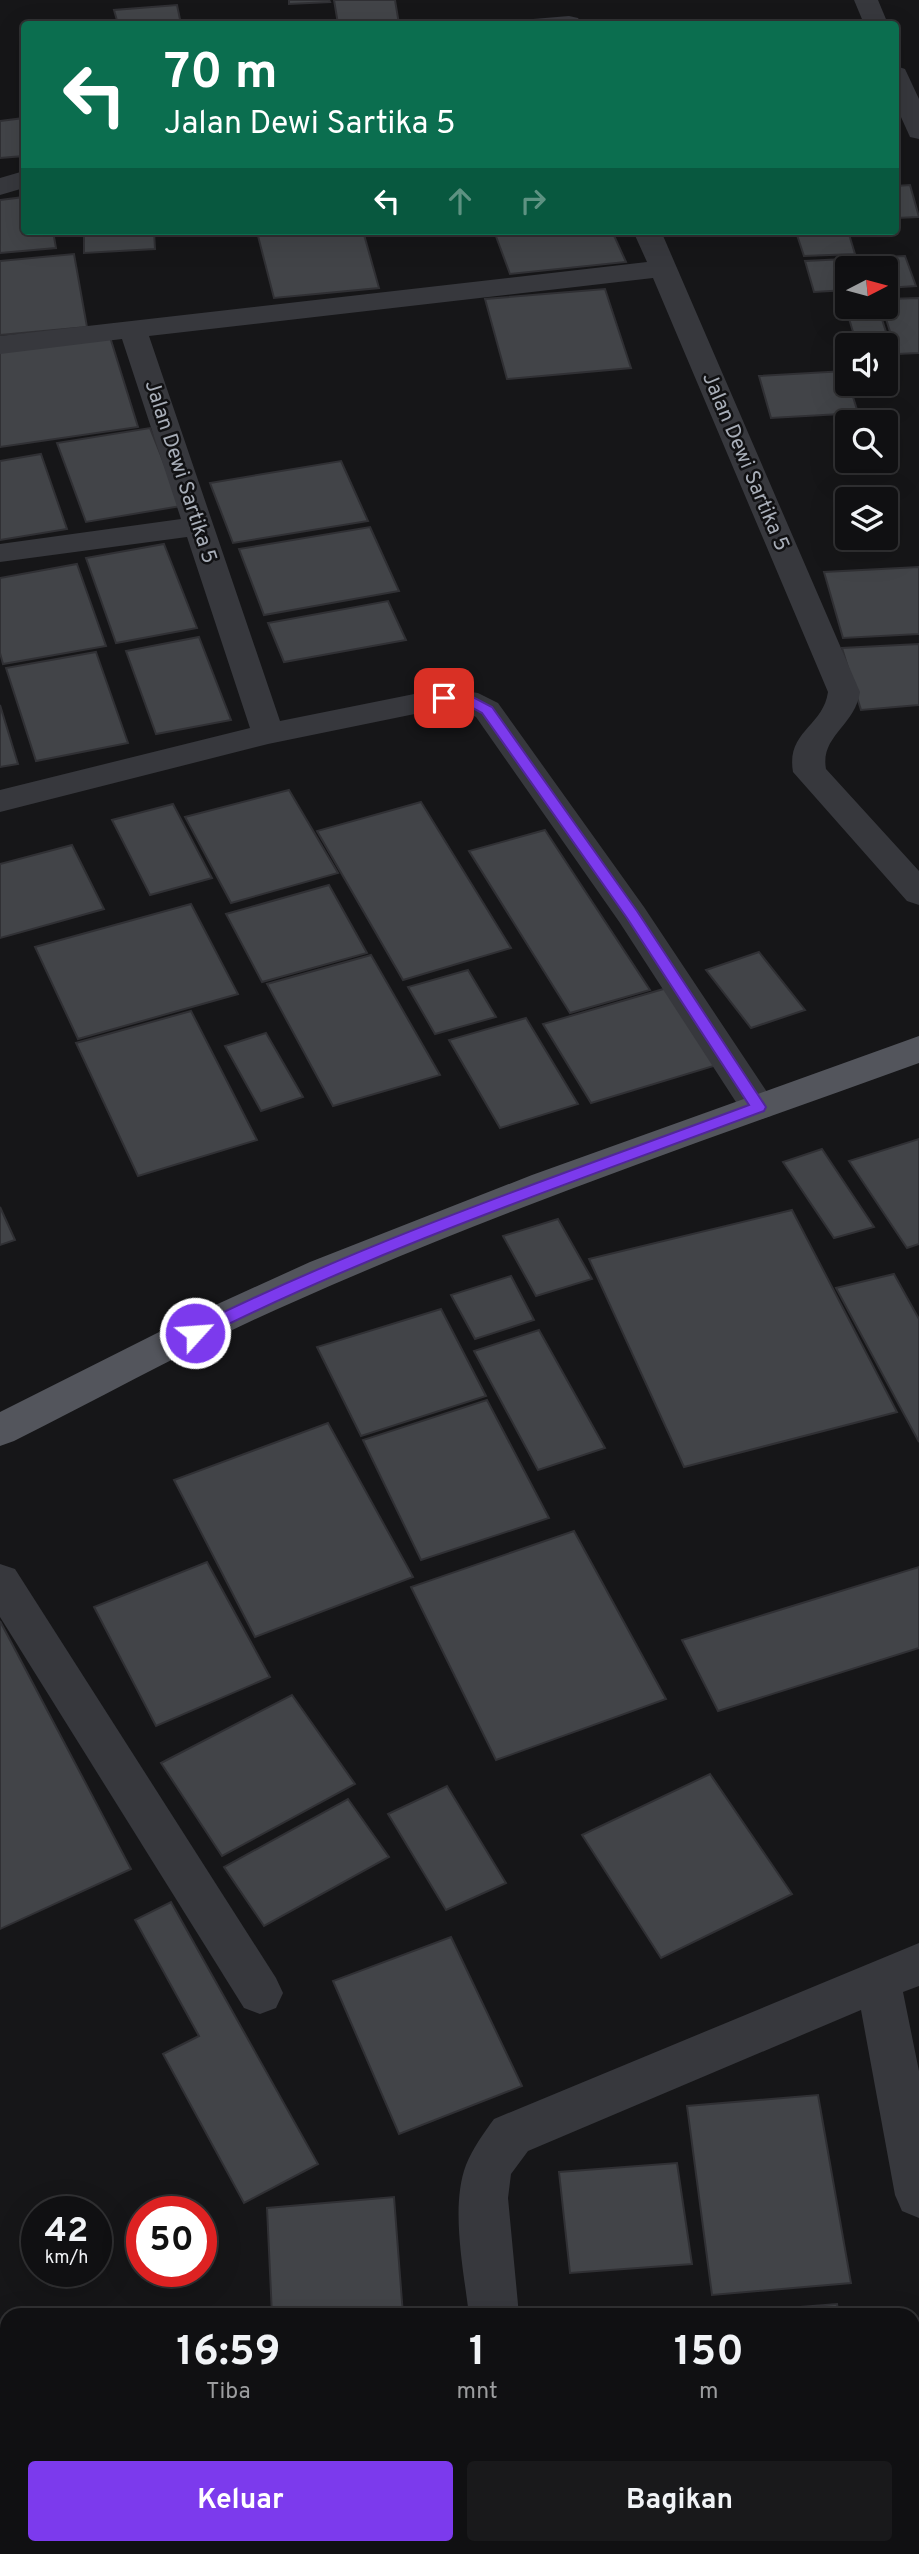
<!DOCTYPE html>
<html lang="id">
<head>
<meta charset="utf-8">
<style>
	:root { --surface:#101012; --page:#19191b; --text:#f1f3f6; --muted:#9c9d9f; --line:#303032; --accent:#7c3aed }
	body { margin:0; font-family:Overpass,sans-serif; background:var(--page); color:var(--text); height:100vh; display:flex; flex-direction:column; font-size:26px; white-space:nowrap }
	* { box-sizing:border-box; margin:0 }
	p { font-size:23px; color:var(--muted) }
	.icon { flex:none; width:38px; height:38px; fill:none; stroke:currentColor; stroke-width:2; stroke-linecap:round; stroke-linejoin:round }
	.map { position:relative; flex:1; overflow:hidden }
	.drawer { position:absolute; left:0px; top:2308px; width:920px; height:247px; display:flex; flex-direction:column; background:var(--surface); border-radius:21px 21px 0 0; box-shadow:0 7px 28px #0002,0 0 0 2px var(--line) }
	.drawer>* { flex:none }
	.top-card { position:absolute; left:21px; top:21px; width:878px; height:214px; border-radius:7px; box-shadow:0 7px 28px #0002,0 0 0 2px var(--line); background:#0b6e4f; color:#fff; overflow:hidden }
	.needle { width:46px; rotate:84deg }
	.fabs { position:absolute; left:835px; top:256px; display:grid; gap:14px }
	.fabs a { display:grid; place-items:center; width:63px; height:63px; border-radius:7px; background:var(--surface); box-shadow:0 7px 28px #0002,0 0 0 2px var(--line); font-size:35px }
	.speed { position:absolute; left:21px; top:2196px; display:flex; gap:14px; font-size:35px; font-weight:700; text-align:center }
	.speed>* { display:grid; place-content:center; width:91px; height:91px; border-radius:50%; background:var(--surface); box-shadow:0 7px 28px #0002,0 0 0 2px var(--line); line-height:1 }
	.speed small { font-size:18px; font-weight:400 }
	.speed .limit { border:10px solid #d22; background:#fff; color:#111 }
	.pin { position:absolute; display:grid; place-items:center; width:60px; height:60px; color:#fff; margin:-30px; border-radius:14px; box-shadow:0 4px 10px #0006 }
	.me { position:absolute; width:77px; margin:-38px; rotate:64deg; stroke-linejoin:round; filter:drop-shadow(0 0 5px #0008) }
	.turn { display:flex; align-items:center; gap:24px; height:147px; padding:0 28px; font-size:32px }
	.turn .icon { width:91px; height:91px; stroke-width:2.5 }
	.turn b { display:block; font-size:49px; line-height:60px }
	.lanes { display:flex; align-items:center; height:66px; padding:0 28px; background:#0003; justify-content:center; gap:35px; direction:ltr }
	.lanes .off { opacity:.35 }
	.eta { display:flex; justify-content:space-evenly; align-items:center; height:119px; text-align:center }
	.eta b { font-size:42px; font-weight:700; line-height:49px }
	.action { display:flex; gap:14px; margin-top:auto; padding:14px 28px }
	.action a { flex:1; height:80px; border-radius:7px; background:var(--accent); color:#fff; font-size:28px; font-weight:700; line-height:80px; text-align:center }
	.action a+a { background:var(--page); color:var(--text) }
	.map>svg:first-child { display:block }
	.building { fill:#424448; stroke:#303034; stroke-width:2 }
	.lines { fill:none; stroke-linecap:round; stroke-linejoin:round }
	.minor { fill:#37383d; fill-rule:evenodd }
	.major { fill:#53555c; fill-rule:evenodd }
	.route { fill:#7c3aed; stroke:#51269a; stroke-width:2 }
	.labels { text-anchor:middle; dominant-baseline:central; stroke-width:5; stroke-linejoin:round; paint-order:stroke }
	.far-street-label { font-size:21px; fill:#a8aeb8; stroke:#111113 }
</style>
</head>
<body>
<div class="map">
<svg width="919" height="2554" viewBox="0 0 919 2554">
	<rect width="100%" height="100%" fill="#161618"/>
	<!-- building -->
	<g class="building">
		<polygon points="289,0 329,0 330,2 289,4"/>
		<polygon points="334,0 395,0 399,24 338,24"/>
		<polygon points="177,5 181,24 118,24 114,10"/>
		<polygon points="24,118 24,156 0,158 0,121"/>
		<polygon points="910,185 919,217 896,218 896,186"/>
		<polygon points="24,197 24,231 53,231 56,248 0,253 0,200"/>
		<polygon points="84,231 154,231 155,249 84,253"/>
		<polygon points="307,231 363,231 379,288 274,298 258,236"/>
		<polygon points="494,231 612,231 626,262 510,274"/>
		<polygon points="848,231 855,254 804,256 796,232"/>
		<polygon points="74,254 87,327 0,335 0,261"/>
		<polygon points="905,256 916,286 886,288 886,268 847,268 847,290 814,292 805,261"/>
		<polygon points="605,289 631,368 507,379 485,299"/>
		<polygon points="919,298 919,353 897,354 882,306 886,306 886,299"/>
		<polygon points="879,310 896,363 886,363 886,345 857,345 847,312"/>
		<polygon points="110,337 138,427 0,447 0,352"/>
		<polygon points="845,371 858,413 771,418 759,376"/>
		<polygon points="150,428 181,506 86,522 57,443"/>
		<polygon points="41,454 67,529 0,540 0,461"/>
		<polygon points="341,461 368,521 233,543 210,483"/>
		<polygon points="370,527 399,591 264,615 239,549"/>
		<polygon points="164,544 197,628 116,643 86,558"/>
		<polygon points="77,564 106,646 3,664 0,653 0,578"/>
		<polygon points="919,567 919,634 843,638 824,572"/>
		<polygon points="388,601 406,640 284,662 268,623"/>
		<polygon points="199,637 231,720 156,734 126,651"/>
		<polygon points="919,644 919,705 861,710 842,648"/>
		<polygon points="96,652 128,743 36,761 6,668"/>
		<polygon points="0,705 18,764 0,767"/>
		<polygon points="289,790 338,873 231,903 185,817"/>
		<polygon points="421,802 511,948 403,980 317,831"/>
		<polygon points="173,804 212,878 150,895 112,820"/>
		<polygon points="545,830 650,990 570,1013 469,851"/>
		<polygon points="72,845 104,909 0,938 0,864"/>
		<polygon points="329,885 367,953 262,982 226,914"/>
		<polygon points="191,904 238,994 78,1039 35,947"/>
		<polygon points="759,952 805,1010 751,1028 706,970"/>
		<polygon points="371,955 440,1075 333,1106 267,984"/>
		<polygon points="468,970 496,1017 435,1034 408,987"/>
		<polygon points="667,988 717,1065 591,1103 543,1024"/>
		<polygon points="191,1011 257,1140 138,1176 76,1043"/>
		<polygon points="526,1018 578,1104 500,1128 449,1040"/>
		<polygon points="266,1033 303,1097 261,1111 225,1046"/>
		<polygon points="919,1139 919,1244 907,1248 849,1161"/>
		<polygon points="822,1149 874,1227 834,1238 783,1162"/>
		<polygon points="0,1207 15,1240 0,1245"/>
		<polygon points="792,1210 897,1412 684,1467 589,1259"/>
		<polygon points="558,1219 592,1279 536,1296 503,1236"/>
		<polygon points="894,1274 919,1319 919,1442 836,1288"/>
		<polygon points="511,1276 534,1320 475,1339 451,1295"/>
		<polygon points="441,1309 486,1396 361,1436 317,1347"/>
		<polygon points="539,1330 605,1448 538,1470 474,1351"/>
		<polygon points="487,1400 549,1518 421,1560 363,1440"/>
		<polygon points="328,1423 413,1577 255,1637 174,1480"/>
		<polygon points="574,1531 666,1699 496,1760 411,1587"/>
		<polygon points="207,1562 270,1677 156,1726 94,1607"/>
		<polygon points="919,1567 919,1648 718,1711 682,1640"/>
		<polygon points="0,1621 131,1869 0,1929"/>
		<polygon points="292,1695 355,1784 222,1856 161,1763"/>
		<polygon points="710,1774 792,1894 661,1958 582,1835"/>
		<polygon points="447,1786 506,1883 446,1910 388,1814"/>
		<polygon points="348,1799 389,1857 264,1926 224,1867"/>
		<polygon points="171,1902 318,2164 244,2203 163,2054 199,2036 135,1920"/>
		<polygon points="451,1937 522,2086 399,2134 333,1981"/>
		<polygon points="818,2095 851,2283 712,2295 687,2106"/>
		<polygon points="677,2163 692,2264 570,2273 559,2172"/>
		<polygon points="394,2197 403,2315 272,2315 267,2208"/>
		<polygon points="837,2304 839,2315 714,2314"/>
		<polygon points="286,2548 421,2548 421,2549 359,2554 286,2554"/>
		<polygon points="603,2548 732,2548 733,2552 603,2554"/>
	</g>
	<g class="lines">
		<!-- minor -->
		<g class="minor">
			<polygon points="854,0 878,0 888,24 864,24"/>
			<polygon points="569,16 578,18 581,23 530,24 533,19"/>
			<polygon points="896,66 905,69 919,99 919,139 910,137 896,106"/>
			<polygon points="24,171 24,188 0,195 0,178"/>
			<path d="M633,231H661L860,692C855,726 820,736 826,769L919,871V905L907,901L793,772C786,731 823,727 828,692L653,278L149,336L280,721L444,688L478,693L498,703L644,907L771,1098L776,1107L771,1116L758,1120L745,1116L620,923L476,717L460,709L444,708L268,744L0,812V790L250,728L187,537L0,562V544L181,519L122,339L0,354V336L647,262Z"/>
			<polygon points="0,1564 15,1569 276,1978 283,1993 276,2008 260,2014 244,2008 0,1617"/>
			<path d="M919,1943V1986L903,1992L919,2071V2218L902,2211L895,2195L861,2010L528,2151L511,2174L508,2198L519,2315H469C464,2272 450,2207 466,2165C473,2148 483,2134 494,2119Z"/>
			<polygon points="489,2548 541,2548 542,2554 490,2554"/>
		</g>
		<!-- major -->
		<path class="major" d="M919,1036V1063C711,1138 500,1210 298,1300C201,1342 108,1394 14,1441L0,1446V1412L187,1318L310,1262L532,1175Z"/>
	</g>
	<!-- route -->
	<path class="route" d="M444,694L469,695L492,707L637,911L766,1107L764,1111C574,1182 381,1247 200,1338H189L187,1333L189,1329C369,1239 561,1175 749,1105L627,918L482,713L462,702L439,701V695Z"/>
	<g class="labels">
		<!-- far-street labels -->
		<g class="far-street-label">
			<text transform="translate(745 462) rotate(67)">Jalan Dewi Sartika 5</text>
			<text transform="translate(180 472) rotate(72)">Jalan Dewi Sartika 5</text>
		</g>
	</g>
</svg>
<div class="fabs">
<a><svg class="needle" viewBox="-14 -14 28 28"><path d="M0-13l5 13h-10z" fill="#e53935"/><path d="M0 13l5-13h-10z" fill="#9c9d9f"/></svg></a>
<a><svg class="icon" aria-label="sound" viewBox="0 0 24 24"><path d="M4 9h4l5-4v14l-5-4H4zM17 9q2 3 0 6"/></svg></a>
<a><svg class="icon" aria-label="search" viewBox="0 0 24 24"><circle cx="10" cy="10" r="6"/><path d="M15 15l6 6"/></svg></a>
<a><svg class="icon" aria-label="layers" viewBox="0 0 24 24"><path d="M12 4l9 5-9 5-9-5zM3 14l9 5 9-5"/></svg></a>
</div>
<div class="speed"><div>42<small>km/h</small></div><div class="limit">50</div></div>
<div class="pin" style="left:444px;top:698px;background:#d93025"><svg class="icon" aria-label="arrive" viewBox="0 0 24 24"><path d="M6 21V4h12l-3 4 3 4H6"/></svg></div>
<svg class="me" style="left:195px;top:1333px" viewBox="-20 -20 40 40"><circle r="17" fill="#7c3aed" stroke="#fff" stroke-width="3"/><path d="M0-11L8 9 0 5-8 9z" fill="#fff"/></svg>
<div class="top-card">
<div class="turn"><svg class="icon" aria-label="left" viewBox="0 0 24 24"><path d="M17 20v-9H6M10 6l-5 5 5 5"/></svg><div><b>70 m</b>Jalan Dewi Sartika 5</div></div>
<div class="lanes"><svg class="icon" aria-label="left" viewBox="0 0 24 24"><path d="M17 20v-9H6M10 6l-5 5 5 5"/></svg><svg class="icon off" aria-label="ahead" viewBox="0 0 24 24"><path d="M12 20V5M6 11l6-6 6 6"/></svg><svg class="icon off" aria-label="right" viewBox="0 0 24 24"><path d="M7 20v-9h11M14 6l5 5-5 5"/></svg></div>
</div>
<section class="drawer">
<div class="eta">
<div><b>16:59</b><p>Tiba</p></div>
<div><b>1</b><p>mnt</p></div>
<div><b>150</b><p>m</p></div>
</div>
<div class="action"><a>Keluar</a><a>Bagikan</a></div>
</section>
</div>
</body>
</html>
